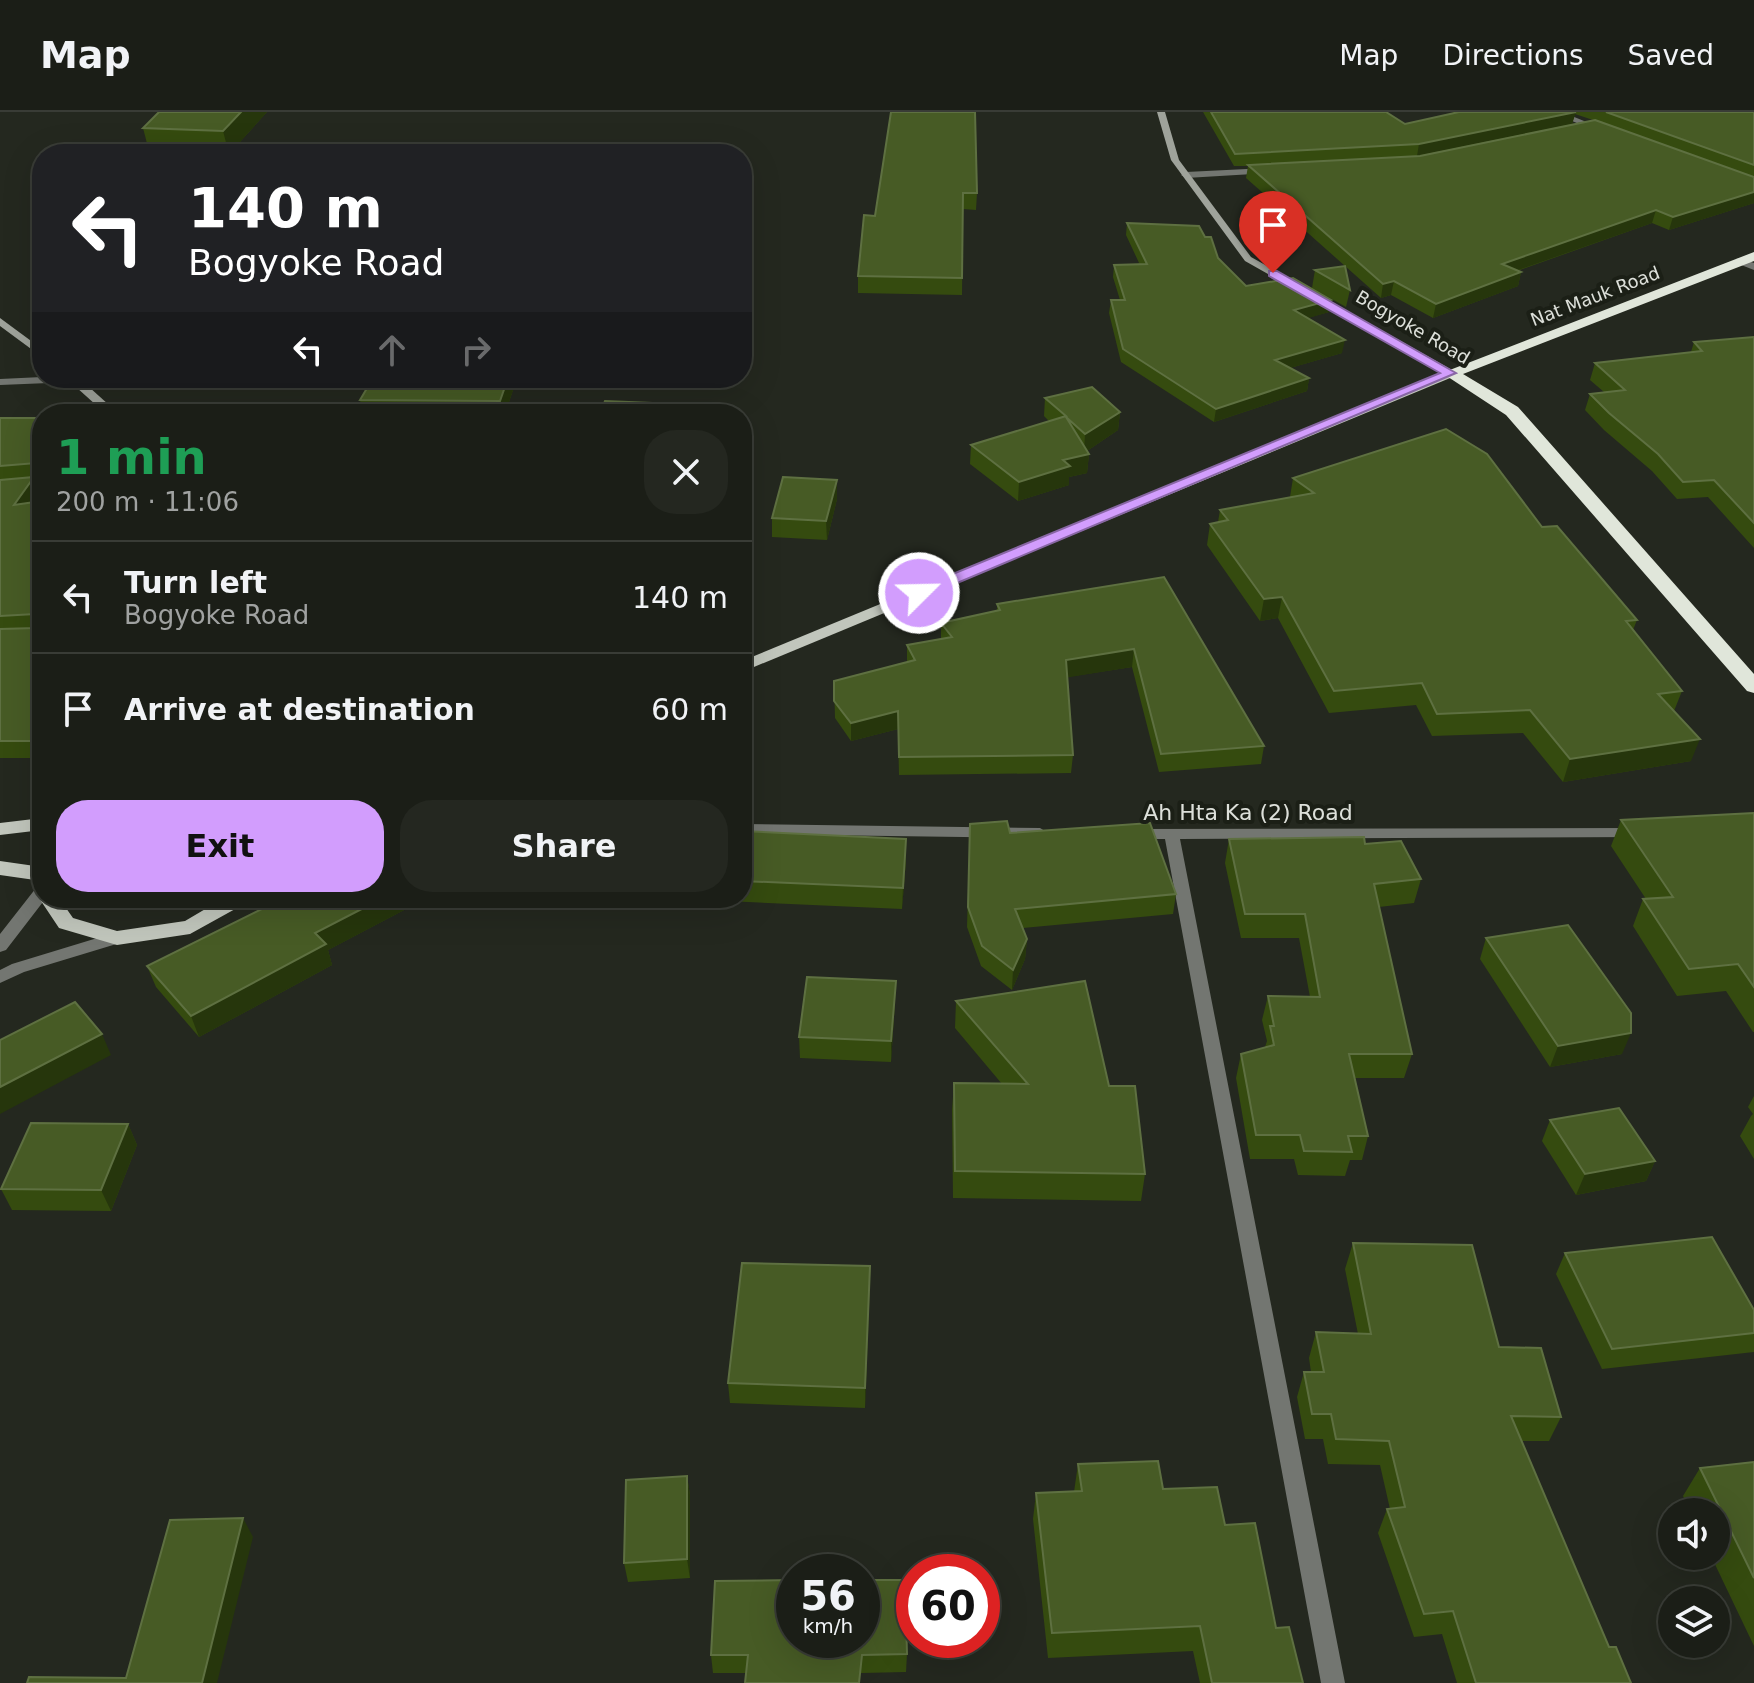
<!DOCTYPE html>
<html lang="en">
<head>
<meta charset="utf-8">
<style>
	:root { --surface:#1b1e17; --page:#242720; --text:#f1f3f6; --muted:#a0a2a1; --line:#393c36; --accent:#d29dfd }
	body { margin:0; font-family:"DejaVu Sans",sans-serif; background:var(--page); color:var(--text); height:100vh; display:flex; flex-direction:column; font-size:30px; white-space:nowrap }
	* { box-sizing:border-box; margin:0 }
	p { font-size:26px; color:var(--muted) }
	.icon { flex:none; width:44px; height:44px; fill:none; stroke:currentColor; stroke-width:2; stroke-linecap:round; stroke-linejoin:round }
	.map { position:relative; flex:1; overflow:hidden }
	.sheet { position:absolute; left:32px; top:292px; width:720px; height:504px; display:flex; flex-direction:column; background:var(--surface); border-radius:32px; box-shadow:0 8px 32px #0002,0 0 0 2px var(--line) }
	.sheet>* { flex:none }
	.banner { position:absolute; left:32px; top:32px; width:720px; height:244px; border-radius:32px; box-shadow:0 8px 32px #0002,0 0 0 2px var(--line); background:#202124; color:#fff; overflow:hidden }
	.buttons { position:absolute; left:1658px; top:1386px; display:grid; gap:16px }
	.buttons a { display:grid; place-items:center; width:72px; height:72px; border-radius:50%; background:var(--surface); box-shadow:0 8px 32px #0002,0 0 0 2px var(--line); font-size:40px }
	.speed { position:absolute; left:776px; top:1442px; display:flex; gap:16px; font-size:40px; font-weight:700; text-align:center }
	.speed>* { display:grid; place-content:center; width:104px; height:104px; border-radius:50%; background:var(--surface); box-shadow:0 8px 32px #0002,0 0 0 2px var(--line); line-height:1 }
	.speed small { font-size:20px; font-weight:400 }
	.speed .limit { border:12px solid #d22; background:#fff; color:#111 }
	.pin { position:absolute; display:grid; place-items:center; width:68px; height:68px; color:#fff; margin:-82px -34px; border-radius:50% 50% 50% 0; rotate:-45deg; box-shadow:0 0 8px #0007 }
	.pin .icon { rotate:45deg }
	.me { position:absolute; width:88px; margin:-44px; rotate:67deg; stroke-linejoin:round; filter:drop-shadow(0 0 6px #0008) }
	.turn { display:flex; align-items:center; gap:28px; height:168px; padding:0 24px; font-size:36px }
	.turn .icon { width:104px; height:104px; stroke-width:2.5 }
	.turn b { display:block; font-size:56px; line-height:68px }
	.lanes { display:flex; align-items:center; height:76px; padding:0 24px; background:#0003; justify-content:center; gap:40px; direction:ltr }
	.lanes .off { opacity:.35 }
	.round { display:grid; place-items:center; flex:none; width:84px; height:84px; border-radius:32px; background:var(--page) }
	.summary { display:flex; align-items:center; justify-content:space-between; height:136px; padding:0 24px }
	h1 { font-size:48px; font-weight:700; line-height:60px; color:#1e9e55 }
	.action { display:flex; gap:16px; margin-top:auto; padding:16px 24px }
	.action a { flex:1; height:92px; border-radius:32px; background:var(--accent); color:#111; font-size:32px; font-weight:700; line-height:92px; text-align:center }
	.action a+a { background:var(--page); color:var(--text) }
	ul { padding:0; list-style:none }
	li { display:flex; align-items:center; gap:24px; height:112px; padding:0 24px; border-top:2px solid var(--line) }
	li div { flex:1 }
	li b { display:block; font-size:30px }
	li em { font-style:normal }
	header { display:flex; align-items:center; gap:48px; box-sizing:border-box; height:112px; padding:0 40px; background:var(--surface); border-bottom:2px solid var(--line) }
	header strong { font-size:38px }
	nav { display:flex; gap:44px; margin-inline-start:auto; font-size:28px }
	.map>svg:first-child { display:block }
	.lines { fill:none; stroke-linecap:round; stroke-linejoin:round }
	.street { fill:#737671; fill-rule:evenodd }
	.secondary { fill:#9fa39b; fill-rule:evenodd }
	.primary { fill:#c1c6bc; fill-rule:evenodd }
	.highway { fill:#e0e6da; fill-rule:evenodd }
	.wall { fill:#354b0f; fill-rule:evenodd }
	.shaded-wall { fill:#26360c }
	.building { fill:#475b25; stroke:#5e7041; stroke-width:2 }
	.route { fill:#d29dfd; stroke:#8866a4; stroke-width:2 }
	.labels { text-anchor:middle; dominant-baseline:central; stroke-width:8; stroke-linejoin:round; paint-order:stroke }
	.far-street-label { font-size:18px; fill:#dde0da; stroke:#1b1f16 }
	.street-label { font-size:22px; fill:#dde0da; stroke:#1b1f16 }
</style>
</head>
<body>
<header>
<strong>Map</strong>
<nav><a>Map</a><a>Directions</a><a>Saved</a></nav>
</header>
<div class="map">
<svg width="1754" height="1571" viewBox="0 0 1754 1571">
	<rect width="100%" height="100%" fill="#24281f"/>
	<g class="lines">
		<!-- street -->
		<g class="street">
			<polygon points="1550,0 1562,0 1606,18 1599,20"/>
			<polygon points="1267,56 1272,59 1270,61 1186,66 1181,63 1186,60"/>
			<polygon points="1740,146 1754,151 1754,158 1736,151 1736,147"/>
			<polygon points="42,265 79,267 73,270 0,273 0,267"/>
			<polygon points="42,370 42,378 0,381 0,373"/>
			<polygon points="742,712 1040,716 1048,721 1040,726 742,722"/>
			<polygon points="1636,716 1641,717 1644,721 1641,725 1180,727 1345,1571 1321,1571 1165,727 1136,727 1128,722 1136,717"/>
			<polygon points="42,775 42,786 46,786 6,838 0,840 0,822 36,776"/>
			<polygon points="117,820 125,826 123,830 24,860 0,871 0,858 12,852"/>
		</g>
		<!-- secondary -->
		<g class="secondary">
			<polygon points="1157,0 1165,0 1179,48 1251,145 1454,259 1454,263 1446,263 1245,149 1171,48"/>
			<polygon points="0,206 42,237 42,245 0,214"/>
			<polygon points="66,266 79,266 119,302 106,302"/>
		</g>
		<!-- primary -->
		<g class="primary">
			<polygon points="1450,257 1455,258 1455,264 742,560 742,549"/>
			<polygon points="42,706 42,718 0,723 0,711"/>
			<polygon points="0,749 42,755 42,769 0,763"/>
			<polygon points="42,781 42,786 59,786 73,806 117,819 185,809 224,786 249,786 246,791 190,822 117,833 59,816 39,786"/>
		</g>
		<!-- highway -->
		<polygon class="highway" points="1754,140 1754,149 1463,262 1518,295 1754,562 1754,581 1747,579 1506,303 1442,261"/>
	</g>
	<!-- wall -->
	<g class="wall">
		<polygon points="159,0 267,0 229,42 149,39 143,16"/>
		<polygon points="891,0 977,81 976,98 963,97 962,183 858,181 858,164 875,104"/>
		<path d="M1203,0H1386L1405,12L1453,2V0H1754V91L1669,118L1652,111L1517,159L1521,160L1518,174L1433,206L1391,183L1381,186L1246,66L1248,54H1234ZM1575,2L1593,8L1572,12Z"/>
		<polygon points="1127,111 1205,125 1218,146 1246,174 1331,188 1329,200 1307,206 1342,241 1290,256 1309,266 1307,279 1214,310 1121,250 1109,201 1111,188 1120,188 1113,165 1114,153 1140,153 1126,123"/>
		<polygon points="1315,158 1350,178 1346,195 1312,176"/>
		<polygon points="1754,225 1754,436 1708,385 1677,387 1652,359 1604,318 1585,298 1590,282 1604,280 1590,268 1595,251 1691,240 1694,230"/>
		<polygon points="373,266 517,266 505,302 363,302 360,288"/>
		<polygon points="1045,286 1120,300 1118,318 1087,339 1089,342 1087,361 1069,365 1069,373 1018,389 970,352 971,333 1049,309 1044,304"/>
		<polygon points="0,306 42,306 42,367 35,368 40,381 33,390 42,389 42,646 0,646"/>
		<polygon points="1293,366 1542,415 1637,508 1633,518 1682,579 1674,599 1691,649 1563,670 1523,621 1432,624 1416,593 1329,601 1278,506 1260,509 1207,433 1210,412 1218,410 1220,398 1290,385"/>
		<polygon points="837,387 827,428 772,425 772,406"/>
		<polygon points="1164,465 1264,634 1261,652 1159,660 1132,555 1067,565 1073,643 1071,661 899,663 898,617 851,629 835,606 834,569 907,550 907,533 941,527 941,511 997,499 997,492"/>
		<polygon points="1754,701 1754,920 1753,920 1726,879 1677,884 1633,814 1643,787 1646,787 1611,734 1621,708"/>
		<polygon points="970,712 1010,721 1176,782 1173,802 1023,816 1027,827 1025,847 1012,878 981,854 967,815"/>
		<polygon points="742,719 906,748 902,797 726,789 726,786 742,786"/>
		<polygon points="1229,727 1365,732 1421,767 1414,791 1379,795 1412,942 1404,966 1355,966 1368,1024 1362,1048 1350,1048 1345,1064 1298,1063 1294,1047 1250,1047 1236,966 1241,942 1265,935 1267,929 1262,908 1268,884 1310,885 1299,826 1241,826 1225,751"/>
		<polygon points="284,786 427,786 328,838 332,853 199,925 156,875 147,854"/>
		<polygon points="1486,826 1622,942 1550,955 1480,847"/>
		<polygon points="956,889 1109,974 1145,1062 1141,1089 953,1086 952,998 954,971 1002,972 955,916"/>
		<polygon points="895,890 891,950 800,946 799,925"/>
		<polygon points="1754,984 1754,1047 1740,1024 1751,1004 1753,1002 1748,995"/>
		<polygon points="1550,1008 1655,1049 1646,1069 1576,1083 1542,1029"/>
		<polygon points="128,1012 137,1033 111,1099 12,1098 1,1077"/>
		<polygon points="1353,1131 1499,1235 1561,1305 1549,1329 1522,1329 1609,1535 1631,1571 1457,1571 1442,1522 1414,1525 1378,1421 1387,1397 1390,1397 1380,1353 1328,1352 1323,1327 1305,1327 1297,1285 1304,1260 1311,1260 1309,1246 1316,1220 1358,1222 1345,1157"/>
		<polygon points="1565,1141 1754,1198 1754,1240 1602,1257 1556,1162"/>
		<polygon points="870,1154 865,1296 730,1291 728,1271"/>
		<polygon points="1754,1350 1754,1534 1711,1444 1716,1444 1716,1400 1690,1400 1683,1384 1700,1356"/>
		<polygon points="1078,1352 1163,1377 1225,1413 1303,1571 1200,1571 1193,1539 1048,1546 1033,1407 1036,1381 1074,1380"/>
		<polygon points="687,1364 690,1383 690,1466 628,1470 624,1451"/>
		<polygon points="907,1542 906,1560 862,1561 713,1561 711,1543"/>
	</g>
	<!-- shaded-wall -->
	<g class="shaded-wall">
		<polygon points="241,0 267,0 229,42 223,19"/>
		<polygon points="1576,0 1572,12 1417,44 1419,32"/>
		<polygon points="1754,80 1754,91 1669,118 1673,105"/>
		<polygon points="1656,98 1652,111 1498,165 1502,152"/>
		<polygon points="1521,160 1518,174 1433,206 1436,192"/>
		<polygon points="1394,169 1391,183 1381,186 1383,172"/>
		<polygon points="1331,188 1329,200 1292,211 1294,198"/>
		<polygon points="1345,228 1342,241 1273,261 1275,248"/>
		<polygon points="508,266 517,266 505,302 503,302 500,289"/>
		<polygon points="1309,266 1307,279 1214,310 1216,297"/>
		<polygon points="1120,300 1118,318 1084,341 1085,322"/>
		<polygon points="1089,342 1087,361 1069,365 1069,373 1018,389 1019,370 1063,348"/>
		<polygon points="34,365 40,381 20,409 14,393"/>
		<polygon points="837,368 837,387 827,428 826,409"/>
		<polygon points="1282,485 1278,506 1260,509 1264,487"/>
		<polygon points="1134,537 1132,555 1064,566 1066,548"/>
		<polygon points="898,599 898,617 851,629 851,611"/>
		<polygon points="1700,627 1691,649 1563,670 1570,647"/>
		<polygon points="906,727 906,748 902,797 903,776"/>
		<polygon points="383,786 427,786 328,838 332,853 199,925 191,904 315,821"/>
		<polygon points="1027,827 1025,847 1012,878 1013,858"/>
		<polygon points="896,869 895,890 891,950 891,929"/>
		<polygon points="1631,921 1622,942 1550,955 1558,934"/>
		<polygon points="102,922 111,943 0,1002 0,975"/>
		<polygon points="128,1012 137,1033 111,1099 101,1078"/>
		<polygon points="1655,1049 1646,1069 1576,1083 1585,1062"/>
		<polygon points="870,1154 870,1175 865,1296 865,1276"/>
		<polygon points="687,1364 690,1383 690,1466 687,1447"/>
		<polygon points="243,1406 253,1425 217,1571 202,1571"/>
	</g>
	<!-- building -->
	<g class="building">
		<polygon points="159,0 241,0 223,19 143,16"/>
		<polygon points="891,0 975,0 977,81 963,81 962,166 858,164 864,103 875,104"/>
		<polygon points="1211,0 1386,0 1405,12 1459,0 1576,0 1419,32 1235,42"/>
		<polygon points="1606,0 1754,0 1754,53"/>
		<polygon points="1595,8 1754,65 1754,80 1673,105 1656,98 1502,152 1521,160 1436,192 1394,169 1383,172 1248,53 1420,44"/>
		<polygon points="1127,111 1199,114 1205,125 1211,125 1218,146 1246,174 1293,166 1331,188 1294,198 1345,228 1275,248 1309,266 1216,297 1123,237 1111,188 1125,188 1114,153 1147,152"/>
		<polygon points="1345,154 1350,178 1315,158"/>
		<polygon points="1754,225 1754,411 1714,368 1683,370 1658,342 1609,301 1590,282 1625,278 1595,251 1702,239 1694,230"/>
		<polygon points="373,266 508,266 500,289 360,288"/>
		<polygon points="1092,275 1120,300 1085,322 1066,305 1089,342 1063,348 1070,354 1019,370 971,333 1066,304 1045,286"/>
		<polygon points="605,289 699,293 696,302 600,302"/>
		<polygon points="0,306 42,306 42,354 39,358 36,351 0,354"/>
		<polygon points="1446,317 1487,342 1542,415 1557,414 1637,508 1626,509 1682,579 1658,582 1700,627 1570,647 1530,598 1437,602 1422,571 1334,579 1282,485 1264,487 1210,412 1228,408 1220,398 1314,381 1293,366"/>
		<polygon points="34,365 14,393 42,389 42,629 0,629 0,517 36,516 39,505 35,502 0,504 0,368"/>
		<polygon points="783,365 837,368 826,409 772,406"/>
		<polygon points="1164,465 1264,634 1161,642 1134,537 1066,548 1073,643 899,645 898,599 851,611 834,589 834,569 915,548 907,533 952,525 941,511 1000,498 997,492"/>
		<polygon points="1754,701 1754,875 1738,852 1689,857 1643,787 1673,785 1621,708"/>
		<polygon points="1007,709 1010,721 1150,711 1176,782 1015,797 1027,827 1013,858 982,834 968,795 970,712"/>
		<polygon points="742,719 906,727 903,776 742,769"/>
		<polygon points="1364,725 1365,732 1401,729 1421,767 1374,772 1412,942 1349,942 1368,1024 1348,1024 1352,1040 1304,1039 1300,1023 1256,1023 1241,942 1274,933 1270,914 1274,914 1268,884 1320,885 1305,802 1245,802 1229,727"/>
		<polygon points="284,786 383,786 315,821 326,832 191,904 147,854"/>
		<polygon points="1568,813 1631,901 1631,921 1558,934 1486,826"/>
		<polygon points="807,865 896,869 891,929 799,925"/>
		<polygon points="1085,869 1109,974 1135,974 1145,1062 955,1059 954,971 1028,972 956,889"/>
		<polygon points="75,890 102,922 0,975 0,928"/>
		<polygon points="1619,996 1655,1049 1585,1062 1550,1008"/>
		<polygon points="31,1011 128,1012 101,1078 1,1077"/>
		<polygon points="1712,1125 1754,1198 1754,1221 1612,1237 1565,1141"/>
		<polygon points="1353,1131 1472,1133 1499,1235 1541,1236 1561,1305 1511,1304 1609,1535 1616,1535 1631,1571 1476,1571 1453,1499 1424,1502 1387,1397 1405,1395 1389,1329 1336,1327 1331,1302 1312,1302 1304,1260 1324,1260 1316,1220 1371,1222"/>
		<polygon points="742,1151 870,1154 865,1276 728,1271"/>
		<polygon points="1158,1349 1163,1377 1217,1375 1225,1413 1255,1411 1276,1516 1289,1515 1303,1571 1212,1571 1200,1514 1052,1521 1036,1381 1082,1379 1078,1352"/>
		<polygon points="1754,1350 1754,1466 1700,1356"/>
		<polygon points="687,1364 687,1447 624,1451 626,1368"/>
		<polygon points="243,1406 202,1571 27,1571 29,1565 126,1566 170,1408"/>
		<polygon points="794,1468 794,1528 862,1528 862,1468 905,1468 907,1542 862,1543 859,1571 745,1571 748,1543 711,1543 715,1469"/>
	</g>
	<!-- route -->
	<polygon class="route" points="1269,159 1277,159 1456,261 924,485 914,485 914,478 1440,261 1269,164"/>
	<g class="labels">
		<!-- far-street labels -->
		<g class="far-street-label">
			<text transform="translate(1595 184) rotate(-21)">Nat Mauk Road</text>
			<text transform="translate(1413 215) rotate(30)">Bogyoke Road</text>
		</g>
		<!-- street labels -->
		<g class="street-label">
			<text x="1248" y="700">Ah Hta Ka (2) Road</text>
		</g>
	</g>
</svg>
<div class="buttons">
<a><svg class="icon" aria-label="sound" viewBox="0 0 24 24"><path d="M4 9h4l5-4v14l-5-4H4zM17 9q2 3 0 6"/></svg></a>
<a><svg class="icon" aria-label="layers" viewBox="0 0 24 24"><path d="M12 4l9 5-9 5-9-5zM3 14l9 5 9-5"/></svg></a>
</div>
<div class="speed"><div>56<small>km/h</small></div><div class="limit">60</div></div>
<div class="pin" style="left:1273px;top:161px;background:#d93025"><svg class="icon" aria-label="arrive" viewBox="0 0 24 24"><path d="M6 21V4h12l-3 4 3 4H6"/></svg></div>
<svg class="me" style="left:919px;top:481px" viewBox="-20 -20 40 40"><circle r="17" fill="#d29dfd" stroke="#fff" stroke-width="3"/><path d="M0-11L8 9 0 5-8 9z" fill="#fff"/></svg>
<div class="banner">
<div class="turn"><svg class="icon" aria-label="left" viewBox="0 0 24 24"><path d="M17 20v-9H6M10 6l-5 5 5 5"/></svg><div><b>140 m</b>Bogyoke Road</div></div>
<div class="lanes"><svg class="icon" aria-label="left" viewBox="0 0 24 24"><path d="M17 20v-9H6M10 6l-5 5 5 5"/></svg><svg class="icon off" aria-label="ahead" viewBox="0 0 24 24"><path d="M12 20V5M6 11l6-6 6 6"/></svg><svg class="icon off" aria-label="right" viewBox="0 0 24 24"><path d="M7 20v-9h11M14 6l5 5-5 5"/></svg></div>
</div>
<section class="sheet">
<div class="summary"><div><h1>1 min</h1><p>200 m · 11:06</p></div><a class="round"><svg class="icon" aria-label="close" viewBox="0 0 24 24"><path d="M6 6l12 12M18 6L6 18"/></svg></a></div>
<ul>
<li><svg class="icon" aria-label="left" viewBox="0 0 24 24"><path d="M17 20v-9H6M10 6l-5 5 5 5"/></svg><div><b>Turn left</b><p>Bogyoke Road</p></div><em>140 m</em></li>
<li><svg class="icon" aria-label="arrive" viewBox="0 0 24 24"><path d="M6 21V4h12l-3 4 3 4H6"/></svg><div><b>Arrive at destination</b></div><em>60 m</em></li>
</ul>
<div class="action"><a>Exit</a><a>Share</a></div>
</section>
</div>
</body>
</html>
